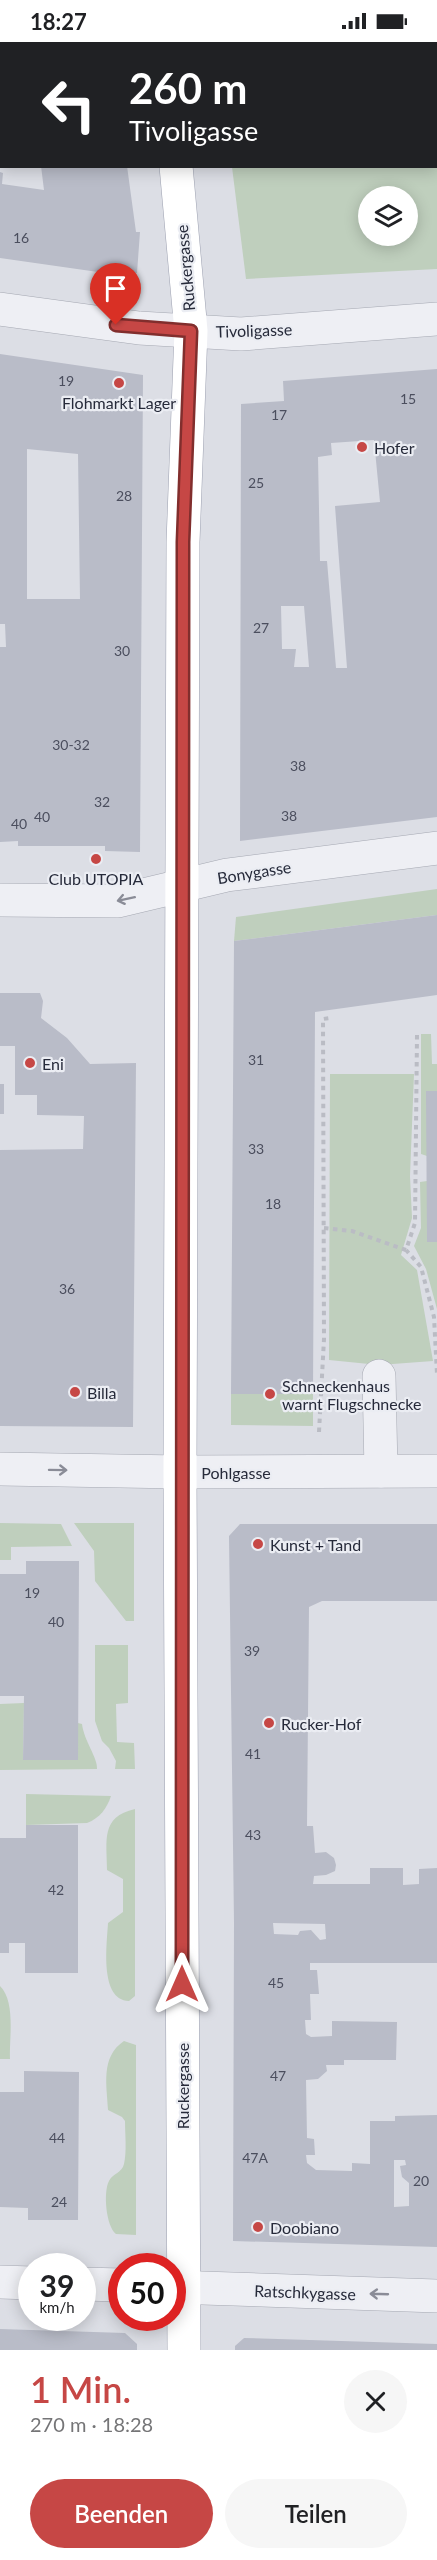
<!DOCTYPE html>
<html lang="de">
<head>
<meta charset="utf-8">
<style>
	:root { --surface:#fff; --page:#f6f6f6; --text:#202124; --muted:#757577; --accent:#c64745 }
	body { margin:0; font-family:Lato,sans-serif; background:var(--page); color:var(--text); height:100vh; display:flex; flex-direction:column; font-size:22px; white-space:nowrap }
	* { box-sizing:border-box; margin:0 }
	p { font-size:20px; color:var(--muted) }
	.icon { flex:none; width:33px; height:33px; fill:none; stroke:currentColor; stroke-width:2; stroke-linecap:round; stroke-linejoin:round }
	.map { position:relative; height:2308px; overflow:hidden }
	.details { display:flex; flex-direction:column; background:var(--surface); flex:1 }
	.details>* { flex:none }
	.hud { position:absolute; left:0px; top:0px; width:438px; height:126px; box-shadow:0 3px 15px #0003; background:#202124; color:#fff; overflow:hidden }
	.controls { position:absolute; left:358px; top:144px; display:grid; gap:12px }
	.controls a { display:grid; place-items:center; width:60px; height:60px; border-radius:50%; background:var(--surface); box-shadow:0 3px 15px #0003; font-size:30px }
	.speed { position:absolute; left:18px; top:2211px; display:flex; gap:12px; font-size:30px; font-weight:700; text-align:center }
	.speed>* { display:grid; place-content:center; width:78px; height:78px; border-radius:50%; background:var(--surface); box-shadow:0 3px 15px #0003; line-height:1 }
	.speed small { font-size:15px; font-weight:400 }
	.speed .limit { border:9px solid #d22; background:#fff; color:#111 }
	.pin { position:absolute; display:grid; place-items:center; width:51px; height:51px; color:#fff; margin:-62px -26px; border-radius:50% 50% 50% 0; rotate:-45deg; box-shadow:0 0 6px #0007 }
	.pin .icon { rotate:45deg }
	.me { position:absolute; width:66px; margin:-33px; rotate:0deg; stroke-linejoin:round; filter:drop-shadow(0 0 4px #0008) }
	.turn { display:flex; align-items:center; gap:21px; height:126px; padding:0 30px; font-size:27px }
	.turn .icon { width:78px; height:78px; stroke-width:2.5 }
	.turn b { display:block; font-size:42px; line-height:51px }
	.round { display:grid; place-items:center; flex:none; width:63px; height:63px; border-radius:32px; background:var(--page) }
	.head { display:flex; align-items:center; justify-content:space-between; height:102px; padding:0 30px }
	h1 { font-size:36px; font-weight:600; line-height:45px; color:var(--accent) }
	.action { display:flex; gap:12px; margin-top:auto; padding:12px 30px }
	.action a { flex:1; height:69px; border-radius:36px; background:var(--accent); color:#fff; font-size:24px; font-weight:600; line-height:69px; text-align:center }
	.action a+a { background:var(--page); color:var(--text) }
	.status { display:flex; justify-content:space-between; align-items:center; height:42px; padding:0 30px; background:var(--surface); direction:ltr }
	.status svg { height:16px; fill:currentColor }
	.map>svg:first-child { display:block }
	.green { fill:#bfcfbd; fill-rule:evenodd }
	.building { fill:#b9bcc8; fill-rule:evenodd }
	.lines { fill:none; stroke-linecap:round; stroke-linejoin:round }
	.minor-casing { stroke:#a5a8b2; stroke-width:34 }
	.major-casing { stroke:#9ca0b0; stroke-width:34 }
	.path { stroke:#babcc4; stroke-width:4; stroke-dasharray:4.5 4.5; stroke-linecap:butt }
	.minor { stroke:#eeeff4; stroke-width:33 }
	.major { stroke:#fff; stroke-width:33 }
	.oneway { stroke:#8a8c97 }
	.route-casing { stroke:#812e2d; stroke-width:15 }
	.route { stroke:#c64745; stroke-width:10 }
	.poi-dot { fill:#c64745; stroke:#ebedf3; stroke-width:2 }
	.labels { text-anchor:middle; dominant-baseline:central; stroke-width:4.5; stroke-linejoin:round; paint-order:stroke }
	.number-label { font-size:14px; fill:#4b4e5e }
	.street-label { font-size:16px; fill:#262a3a; stroke:#ebedf3 }
	.poi-label { font-size:16px; fill:#262a3a; stroke:#ebedf3; text-anchor:start }
</style>
</head>
<body>
<div class="status"><b>18:27</b><svg viewBox="0 0 49 12"><path d="M0 12V9h3v3zM5 12V6h3v6zM10 12V3h3v9zM15 12V0h3v12zM26 1h20v11H26zM47 4h2v5h-2z"/></svg></div>
<div class="map">
<svg width="437" height="2308" viewBox="0 0 437 2308">
	<rect width="100%" height="100%" fill="#dcdee5"/>
	<!-- green -->
	<g class="green">
		<path d="M226,0H437V227L246,237L232,125L436,124V2ZM369,154H408V194H369Z"/>
		<polygon points="437,847 437,873 234,899 236,875"/>
		<polygon points="421,992 431,992 432,1022 437,1022 437,1267 426,1227 414,1204 421,1186 420,1140 427,1139 427,1114 421,1112"/>
		<polygon points="330,1032 414,1032 410,1134 412,1176 401,1213 417,1228 433,1319 379,1323 329,1318"/>
		<polygon points="231,1352 313,1352 313,1384 231,1383"/>
		<polygon points="0,1481 61,1482 72,1504 11,1505 11,1518 0,1518"/>
		<polygon points="74,1481 134,1481 134,1579 126,1579 95,1539 94,1509"/>
		<polygon points="95,1603 128,1603 128,1661 116,1662 117,1700 134,1701 135,1727 115,1727 116,1719 109,1706 102,1699 95,1679"/>
		<path d="M24,1661L23,1718H78V1681L82,1682C84,1699 98,1716 97,1727L0,1728V1662Z"/>
		<path d="M26,1752L111,1754C107,1766 100,1776 87,1781L26,1783Z"/>
		<path d="M135,1767V1954L129,1959C99,1958 107,1901 108,1881L123,1870V1837L107,1828C107,1799 100,1775 135,1767Z"/>
		<path d="M0,1944C16,1960 9,1996 10,2017H0Z"/>
		<path d="M124,1999L136,2003V2193L116,2192C106,2184 103,2150 109,2139C113,2131 122,2131 124,2122C127,2109 125,2093 125,2079L122,2075L108,2068C107,2044 100,2015 124,1999Z"/>
	</g>
	<!-- building -->
	<g class="building">
		<polygon points="41,124 127,124 136,190 140,190 137,231 112,232 0,216 0,130 3,131 2,142 44,148"/>
		<path d="M0,312L143,333L140,810L105,809V804H18V799L0,800V605H6L5,582H0ZM27,407L78,412L80,557H27Z"/>
		<path d="M437,327V775L240,799L241,362L284,359L283,339ZM374,398L380,460L335,464L347,626H336L327,519H320L318,415L332,413L331,401ZM281,564H304L309,625H294L296,607H282Z"/>
		<polygon points="437,873 437,953 315,970 313,1352 231,1352 234,899"/>
		<polygon points="0,951 40,951 43,959 41,976 67,996 90,1022 136,1021 133,1385 0,1384 0,1108 83,1107 84,1074 37,1073 37,1053 15,1053 15,1004 0,1004"/>
		<rect x="0" y="1042" width="4" height="30"/>
		<polygon points="426,1049 437,1049 437,1200 427,1200"/>
		<path d="M240,1482H437V1559H322L309,1565L307,1784H313L315,1811L326,1810L334,1816L336,1823L335,1829L326,1833L314,1834L313,1842H370V1826H403V1843L419,1842V1827L437,1826V1921H310V1928H317L319,1952H310L311,1978H305L306,1992L311,1995L332,1994V1979L397,1980L396,2018H344V2023H326L327,2029L318,2037L306,2038L307,2096L314,2097L315,2113H306L307,2121L316,2128L352,2129V2121L370,2122V2079H395V2074L437,2073V2205L233,2199L234,1881L229,1494ZM273,1881L325,1882L326,1897L320,1898L311,1888L300,1889L298,1893L274,1892ZM394,2118H405L406,2123L400,2124L402,2135L409,2141V2164L394,2165Z"/>
		<polygon points="26,1519 79,1519 78,1718 23,1718 24,1654 0,1654 0,1532 26,1532"/>
		<polygon points="26,1783 78,1783 78,1931 25,1931 25,1901 9,1901 9,1911 0,1911 0,1796 26,1796"/>
		<polygon points="24,2029 79,2030 78,2178 28,2178 28,2166 0,2165 0,2050 24,2050"/>
		<polygon points="0,2287 125,2291 137,2302 137,2308 0,2308"/>
		<polygon points="244,2296 437,2302 437,2308 235,2308 235,2304"/>
	</g>
	<g class="lines">
		<defs>
			<g id="minor">
				<polyline points="0,267 139,286 241,292 437,277"/>
				<polyline points="0,858 118,859 227,833 437,806"/>
				<polyline points="379,1334 381,1429"/>
				<polyline points="0,1427 180,1430 437,1429"/>
				<polyline points="0,2240 32,2241"/>
				<polyline points="82,2242 122,2243"/>
				<polyline points="172,2245 437,2254"/>
			</g>
			<g id="major">
				<polyline points="163,0 164,2"/>
				<polyline points="176,124 191,289 183,500 180,1430 184,2308"/>
			</g>
		</defs>
		<!-- minor casing -->
		<use href="#minor" class="minor-casing"/>
		<!-- major casing -->
		<use href="#major" class="major-casing"/>
		<!-- path -->
		<g class="path">
			<polyline points="436,93 437,93"/>
			<polyline points="417,993 415,1181 406,1208 421,1225 434,1275 437,1332"/>
			<polyline points="324,1186 352,1189 406,1208"/>
			<polyline points="319,1390 324,1297 323,977 330,976"/>
		</g>
		<!-- minor -->
		<use href="#minor" class="minor"/>
		<!-- major -->
		<use href="#major" class="major"/>
	</g>
	<!-- one-way arrows -->
	<defs><path id="oneway-shaft" d="M-6 0H5M1.5-3L5.5 0L1.5 3" fill="none" stroke-width="1.6" stroke-linecap="round" stroke-linejoin="round" transform="scale(1.5)"/></defs>
	<g class="oneway">
		<use href="#oneway-shaft" transform="translate(126 857) rotate(168)"/>
		<use href="#oneway-shaft" transform="translate(58 1428) rotate(1)"/>
		<use href="#oneway-shaft" transform="translate(379 2252) rotate(-178)"/>
	</g>
	<g class="lines">
		<defs>
			<polyline id="route" points="116,283 191,289 183,500 182,1942"/>
		</defs>
		<!-- route casing -->
		<use href="#route" class="route-casing"/>
		<!-- route -->
		<use href="#route" class="route"/>
	</g>
	<!-- markers -->
	<g class="poi-dot">
		<circle cx="119" cy="341" r="6"/>
		<circle cx="362" cy="405" r="6"/>
		<circle cx="96" cy="817" r="6"/>
		<circle cx="30" cy="1021" r="6"/>
		<circle cx="75" cy="1350" r="6"/>
		<circle cx="270" cy="1352" r="6"/>
		<circle cx="258" cy="1502" r="6"/>
		<circle cx="269" cy="1681" r="6"/>
		<circle cx="258" cy="2185" r="6"/>
	</g>
	<g class="labels">
		<!-- number labels -->
		<g class="number-label">
			<text x="21" y="195">16</text>
			<text x="66" y="338">19</text>
			<text x="408" y="356">15</text>
			<text x="279" y="372">17</text>
			<text x="256" y="440">25</text>
			<text x="124" y="453">28</text>
			<text x="261" y="585">27</text>
			<text x="122" y="608">30</text>
			<text x="71" y="702">30-32</text>
			<text x="298" y="723">38</text>
			<text x="102" y="759">32</text>
			<text x="289" y="773">38</text>
			<text x="42" y="774">40</text>
			<text x="19" y="781">40</text>
			<text x="256" y="1017">31</text>
			<text x="256" y="1106">33</text>
			<text x="273" y="1161">18</text>
			<text x="67" y="1246">36</text>
			<text x="32" y="1550">19</text>
			<text x="56" y="1579">40</text>
			<text x="252" y="1608">39</text>
			<text x="253" y="1711">41</text>
			<text x="253" y="1792">43</text>
			<text x="56" y="1847">42</text>
			<text x="276" y="1940">45</text>
			<text x="278" y="2033">47</text>
			<text x="57" y="2095">44</text>
			<text x="255" y="2115">47A</text>
			<text x="421" y="2138">20</text>
			<text x="59" y="2159">24</text>
		</g>
		<!-- street labels -->
		<g class="street-label">
			<text transform="translate(185 226) rotate(-95)">Ruckergasse</text>
			<text transform="translate(254 288) rotate(-2)">Tivoligasse</text>
			<text transform="translate(254 830) rotate(-9)">Bonygasse</text>
			<text x="236" y="1430">Pohlgasse</text>
			<text transform="translate(182 2044) rotate(-90)">Ruckergasse</text>
			<text transform="translate(305 2250) rotate(2)">Ratschkygasse</text>
		</g>
		<!-- poi labels -->
		<g class="poi-label">
			<text x="119" y="360" text-anchor="middle">Flohmarkt Lager</text>
			<text x="374" y="405">Hofer</text>
			<text x="96" y="836" text-anchor="middle">Club UTOPIA</text>
			<text x="42" y="1021">Eni</text>
			<text x="282" y="1343">Schneckenhaus<tspan x="282" dy="18">warnt Flugschnecke</tspan></text>
			<text x="87" y="1350">Billa</text>
			<text x="270" y="1502">Kunst + Tand</text>
			<text x="281" y="1681">Rucker-Hof</text>
			<text x="270" y="2185">Doobiano</text>
		</g>
	</g>
</svg>
<div class="controls">
<a><svg class="icon" aria-label="layers" viewBox="0 0 24 24"><path d="M12 4l9 5-9 5-9-5zM3 14l9 5 9-5"/></svg></a>
</div>
<div class="speed"><div>39<small>km/h</small></div><div class="limit">50</div></div>
<div class="pin" style="left:116px;top:283px;background:#d93025"><svg class="icon" aria-label="arrive" viewBox="0 0 24 24"><path d="M6 21V4h12l-3 4 3 4H6"/></svg></div>
<svg class="me" style="left:182px;top:1942px" viewBox="-20 -20 40 40"><path d="M0-17L14 15 0 8-14 15z" fill="#c64745" stroke="#fff" stroke-width="4"/></svg>
<div class="hud">
<div class="turn"><svg class="icon" aria-label="left" viewBox="0 0 24 24"><path d="M17 20v-9H6M10 6l-5 5 5 5"/></svg><div><b>260 m</b>Tivoligasse</div></div>
</div>
</div>
<section class="details">
<div class="head"><div><h1>1 Min.</h1><p>270 m · 18:28</p></div><a class="round"><svg class="icon" aria-label="close" viewBox="0 0 24 24"><path d="M6 6l12 12M18 6L6 18"/></svg></a></div>
<div class="action"><a>Beenden</a><a>Teilen</a></div>
</section>
</body>
</html>
